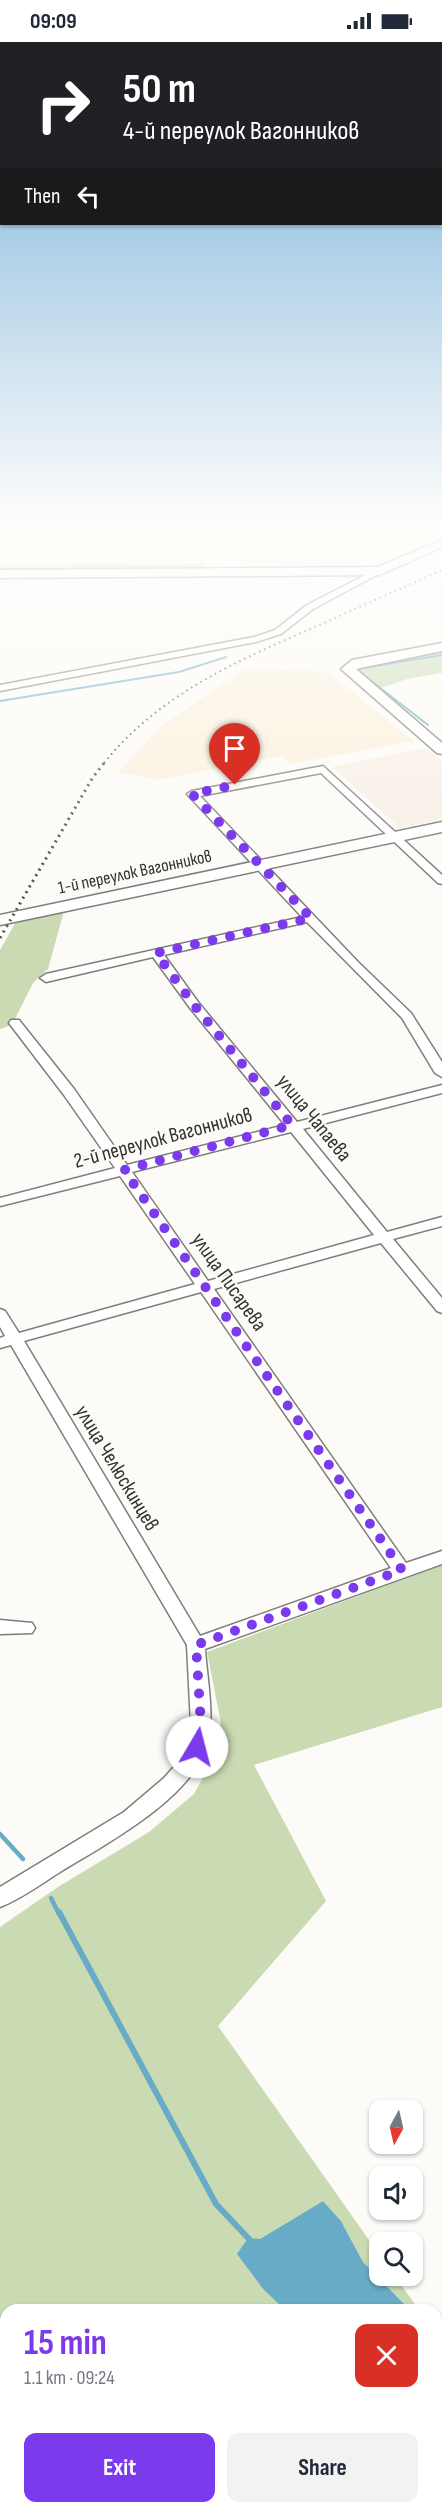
<!DOCTYPE html>
<html lang="en">
<head>
<meta charset="utf-8">
<style>
	:root { --surface:#fff; --page:#f2f2f3; --text:#1f2937; --muted:#747a83; --accent:#7c3aed }
	body { margin:0; font-family:"Sofia Sans Condensed",sans-serif; background:var(--page); color:var(--text); height:100vh; display:flex; flex-direction:column; font-size:22px; white-space:nowrap }
	* { box-sizing:border-box; margin:0 }
	p { font-size:20px; color:var(--muted) }
	.icon { flex:none; width:33px; height:33px; fill:none; stroke:currentColor; stroke-width:2; stroke-linecap:round; stroke-linejoin:round }
	.map { position:relative; flex:1; overflow:hidden }
	.drawer { position:absolute; left:0px; top:2262px; width:442px; height:210px; display:flex; flex-direction:column; background:var(--surface); border-radius:18px 18px 0 0; box-shadow:0 2px 4px #0004 }
	.drawer>* { flex:none }
	.guide { position:absolute; left:0px; top:0px; width:442px; height:183px; box-shadow:0 2px 4px #0004; background:#202124; color:#fff; overflow:hidden }
	.needle { width:39px; rotate:188deg }
	.tools { position:absolute; left:369px; top:2058px; display:grid; gap:12px }
	.tools a { display:grid; place-items:center; width:54px; height:54px; border-radius:12px; background:var(--surface); box-shadow:0 2px 4px #0004; font-size:30px }
	.pin { position:absolute; display:grid; place-items:center; width:51px; height:51px; color:#fff; margin:-62px -26px; border-radius:50% 50% 50% 0; rotate:-45deg; box-shadow:0 0 6px #0007 }
	.pin .icon { rotate:45deg }
	.me { position:absolute; width:66px; margin:-33px; rotate:8deg; stroke-linejoin:round; filter:drop-shadow(0 0 4px #0008) }
	.turn { display:flex; align-items:center; gap:21px; height:126px; padding:0 24px; font-size:27px }
	.turn .icon { width:78px; height:78px; stroke-width:2.5 }
	.turn b { display:block; font-size:42px; line-height:51px }
	.then { display:flex; align-items:center; height:57px; padding:0 24px; background:#0003; gap:12px; font-size:22px }
	.round { display:grid; place-items:center; flex:none; width:63px; height:63px; border-radius:12px; background:var(--page) }
	.headline { display:flex; align-items:center; justify-content:space-between; height:102px; padding:0 24px }
	h1 { font-size:36px; font-weight:700; line-height:45px; color:var(--accent) }
	.primary-button { display:flex; gap:12px; margin-top:auto; padding:12px 24px }
	.primary-button a { flex:1; height:69px; border-radius:12px; background:var(--accent); color:#fff; font-size:24px; font-weight:700; line-height:69px; text-align:center }
	.primary-button a+a { background:var(--page); color:var(--text) }
	.status { display:flex; justify-content:space-between; align-items:center; height:42px; padding:0 30px; background:var(--surface); direction:ltr }
	.status svg { height:16px; fill:currentColor }
	.map>svg:first-child { display:block }
	.built { fill:#f7efe5 }
	.industrial { fill:#fbf0db }
	.green { fill:#cadab2 }
	.water { fill:#67abc6 }
	.lines { fill:none; stroke-linecap:round; stroke-linejoin:round }
	.stream-far2 { stroke:#67abc6; stroke-width:2 }
	.stream-far1 { stroke:#67abc6; stroke-width:4.5 }
	.stream { stroke:#67abc6; stroke-width:6 }
	.minor-casing { stroke:#807e7b; stroke-width:3 }
	.secondary-casing { stroke:#807e7b; stroke-width:3 }
	.minor { fill:#fff; fill-rule:evenodd }
	.secondary { fill:#fff; fill-rule:evenodd }
	.rail-far1 { stroke:#514f4d; stroke-width:2; stroke-dasharray:1.5 4; stroke-linecap:butt }
	.rail { stroke:#514f4d; stroke-width:3; stroke-dasharray:2 4.5; stroke-linecap:butt }
	.route { stroke:#7c3aed; stroke-width:10; stroke-dasharray:0 18 }
	.labels { text-anchor:middle; dominant-baseline:central; stroke-width:4.5; stroke-linejoin:round; paint-order:stroke }
	.far-street-label { font-size:18px; fill:#32312f; stroke:#fdfbf7 }
	.street-label { font-size:21px; fill:#32312f; stroke:#fdfbf7 }
</style>
</head>
<body>
<div class="status"><b>09:09</b><svg viewBox="0 0 49 12"><path d="M0 12V9h3v3zM5 12V6h3v6zM10 12V3h3v9zM15 12V0h3v12zM26 1h20v11H26zM47 4h2v5h-2z"/></svg></div>
<div class="map">
<svg width="442" height="2472" viewBox="0 0 442 2472">
	<rect width="100%" height="100%" fill="#fdfbf7"/>
	<!-- built -->
	<polygon class="built" points="425,706 442,719 442,777 400,786 332,725"/>
	<!-- industrial -->
	<polygon class="industrial" points="254,627 314,629 329,632 414,699 291,722 282,714 157,738 118,730 160,685 244,628"/>
	<!-- green -->
	<g class="green">
		<polygon points="0,522 203,522 203,526 0,527"/>
		<polygon points="442,608 442,631 407,637 375,648 353,630 355,625"/>
		<polygon points="64,869 48,927 33,941 12,983 0,987 0,908 17,878"/>
		<polygon points="442,1523 442,1665 254,1723 326,1859 218,1984 379,2212 380,2234 395,2234 419,2268 410,2268 363,2220 341,2179 323,2159 260,2197 264,2248 285,2268 6,2268 6,2293 0,2275 0,1885 58,1845 149,1790 194,1752 215,1714 221,1681 207,1610"/>
		<polygon points="6,2361 6,2466 417,2466 421,2472 0,2472 0,2367"/>
	</g>
	<!-- water -->
	<g class="water">
		<polygon points="323,2159 341,2179 363,2220 410,2268 285,2268 264,2248 237,2212 248,2196 260,2197"/>
		<polygon points="437,2295 442,2303 442,2472 421,2472 417,2466 436,2466"/>
	</g>
	<g class="lines">
		<!-- stream-far2 -->
		<g class="stream-far2">
			<polyline points="369,625 442,613"/>
			<polyline points="363,626 357,628 428,683"/>
			<polyline points="0,659 179,630 226,615"/>
		</g>
		<!-- stream-far1 -->
		<g class="stream-far1">
			<polyline points="0,1792 23,1817"/>
			<polyline points="51,1856 59,1872"/>
		</g>
		<!-- stream -->
		<polyline class="stream" points="59,1870 216,2162 250,2198"/>
		<defs>
			<g id="minor">
				<polygon points="377,527 384,529 313,567 281,592 256,600 0,649 0,643 254,595 275,588 307,563"/>
				<path d="M323,724L442,833V842L438,841L321,731L200,754L358,920L411,971L442,1020V1035L435,1031L402,976L307,880L164,913L198,960L297,1080L442,1043V1051L303,1087L387,1190L442,1175V1184L393,1197L442,1256V1271L437,1269L381,1201L214,1247L406,1521L442,1509V1522L205,1607C207,1638 215,1673 207,1703C192,1757 104,1803 60,1830C41,1842 21,1857 0,1865V1845L124,1770L164,1736L179,1719L187,1704L191,1683L187,1603L11,1303L0,1306V1296L5,1294L0,1285V1267L5,1269L19,1291L195,1242L120,1134L0,1164V1156L115,1126L64,1053L9,981L11,978H19L74,1047L127,1123L285,1083L190,966L153,915L46,940L40,936L46,932L302,875L187,752L192,749ZM291,1090L374,1193L208,1239L132,1130ZM201,1250L391,1526L200,1594L24,1299Z"/>
				<polygon points="0,1578 32,1581 35,1586 32,1591 0,1592"/>
			</g>
			<g id="secondary">
				<polygon points="442,498 442,505 380,533 0,536 0,528 378,525"/>
				<polygon points="442,601 442,609 356,627 442,701 442,712 437,711 341,627 352,618"/>
				<polygon points="442,780 442,790 0,883 0,873"/>
			</g>
		</defs>
		<!-- minor casing -->
		<use href="#minor" class="minor-casing"/>
		<!-- secondary casing -->
		<use href="#secondary" class="secondary-casing"/>
		<!-- minor -->
		<use href="#minor" class="minor"/>
		<!-- secondary -->
		<use href="#secondary" class="secondary"/>
		<!-- rail-far1 -->
		<path class="rail-far1" d="M104,721C157,655 232,621 308,588C353,568 397,548 442,528"/>
		<!-- rail -->
		<polyline class="rail" points="0,896 93,735 105,720"/>
	</g>
	<!-- sky -->
	<linearGradient id="sky" x2="0" y2="1"><stop stop-color="#74b0da"/><stop offset="0.58" stop-color="#fefdfb"/><stop offset="1" stop-color="#fefdfb" stop-opacity="0"/></linearGradient>
	<rect width="442" height="831" fill="url(#sky)"/>
	<g class="lines">
		<!-- route -->
		<polyline class="route" points="197,1705 201,1683 196,1603 402,1528 124,1128 292,1083 194,963 156,911 311,876 192,752 235,743"/>
	</g>
	<g class="labels">
		<!-- far-street labels -->
		<g class="far-street-label">
			<text transform="translate(135 830) rotate(-12)">1-й переулок Вагонников</text>
		</g>
		<!-- street labels -->
		<g class="street-label">
			<text transform="translate(314 1076) rotate(51)">улица Чапаева</text>
			<text transform="translate(163 1096) rotate(-15)">2-й переулок Вагонников</text>
			<text transform="translate(229 1240) rotate(55)">улица Писарева</text>
			<text transform="translate(117 1426) rotate(59)">улица Челюскинцев</text>
		</g>
	</g>
</svg>
<div class="tools">
<a><svg class="needle" viewBox="-14 -14 28 28"><path d="M0-13l5 13h-10z" fill="#e53935"/><path d="M0 13l5-13h-10z" fill="#747a83"/></svg></a>
<a><svg class="icon" aria-label="sound" viewBox="0 0 24 24"><path d="M4 9h4l5-4v14l-5-4H4zM17 9q2 3 0 6"/></svg></a>
<a><svg class="icon" aria-label="search" viewBox="0 0 24 24"><circle cx="10" cy="10" r="6"/><path d="M15 15l6 6"/></svg></a>
</div>
<div class="pin" style="left:235px;top:743px;background:#d93025"><svg class="icon" aria-label="arrive" viewBox="0 0 24 24"><path d="M6 21V4h12l-3 4 3 4H6"/></svg></div>
<svg class="me" style="left:197px;top:1705px" viewBox="-20 -20 40 40"><circle r="19" fill="#fff"/><path d="M0-13L10 11 0 6-10 11z" fill="#7c3aed"/></svg>
<div class="guide">
<div class="turn"><svg class="icon" aria-label="right" viewBox="0 0 24 24"><path d="M7 20v-9h11M14 6l5 5-5 5"/></svg><div><b>50 m</b>4-й переулок Вагонников</div></div>
<div class="then">Then<svg class="icon" aria-label="left" viewBox="0 0 24 24"><path d="M17 20v-9H6M10 6l-5 5 5 5"/></svg></div>
</div>
<section class="drawer">
<div class="headline"><div><h1>15 min</h1><p>1.1 km · 09:24</p></div><a class="round" style="background:#d93025;color:#fff"><svg class="icon" aria-label="close" viewBox="0 0 24 24"><path d="M6 6l12 12M18 6L6 18"/></svg></a></div>
<div class="primary-button"><a>Exit</a><a>Share</a></div>
</section>
</div>
</body>
</html>
